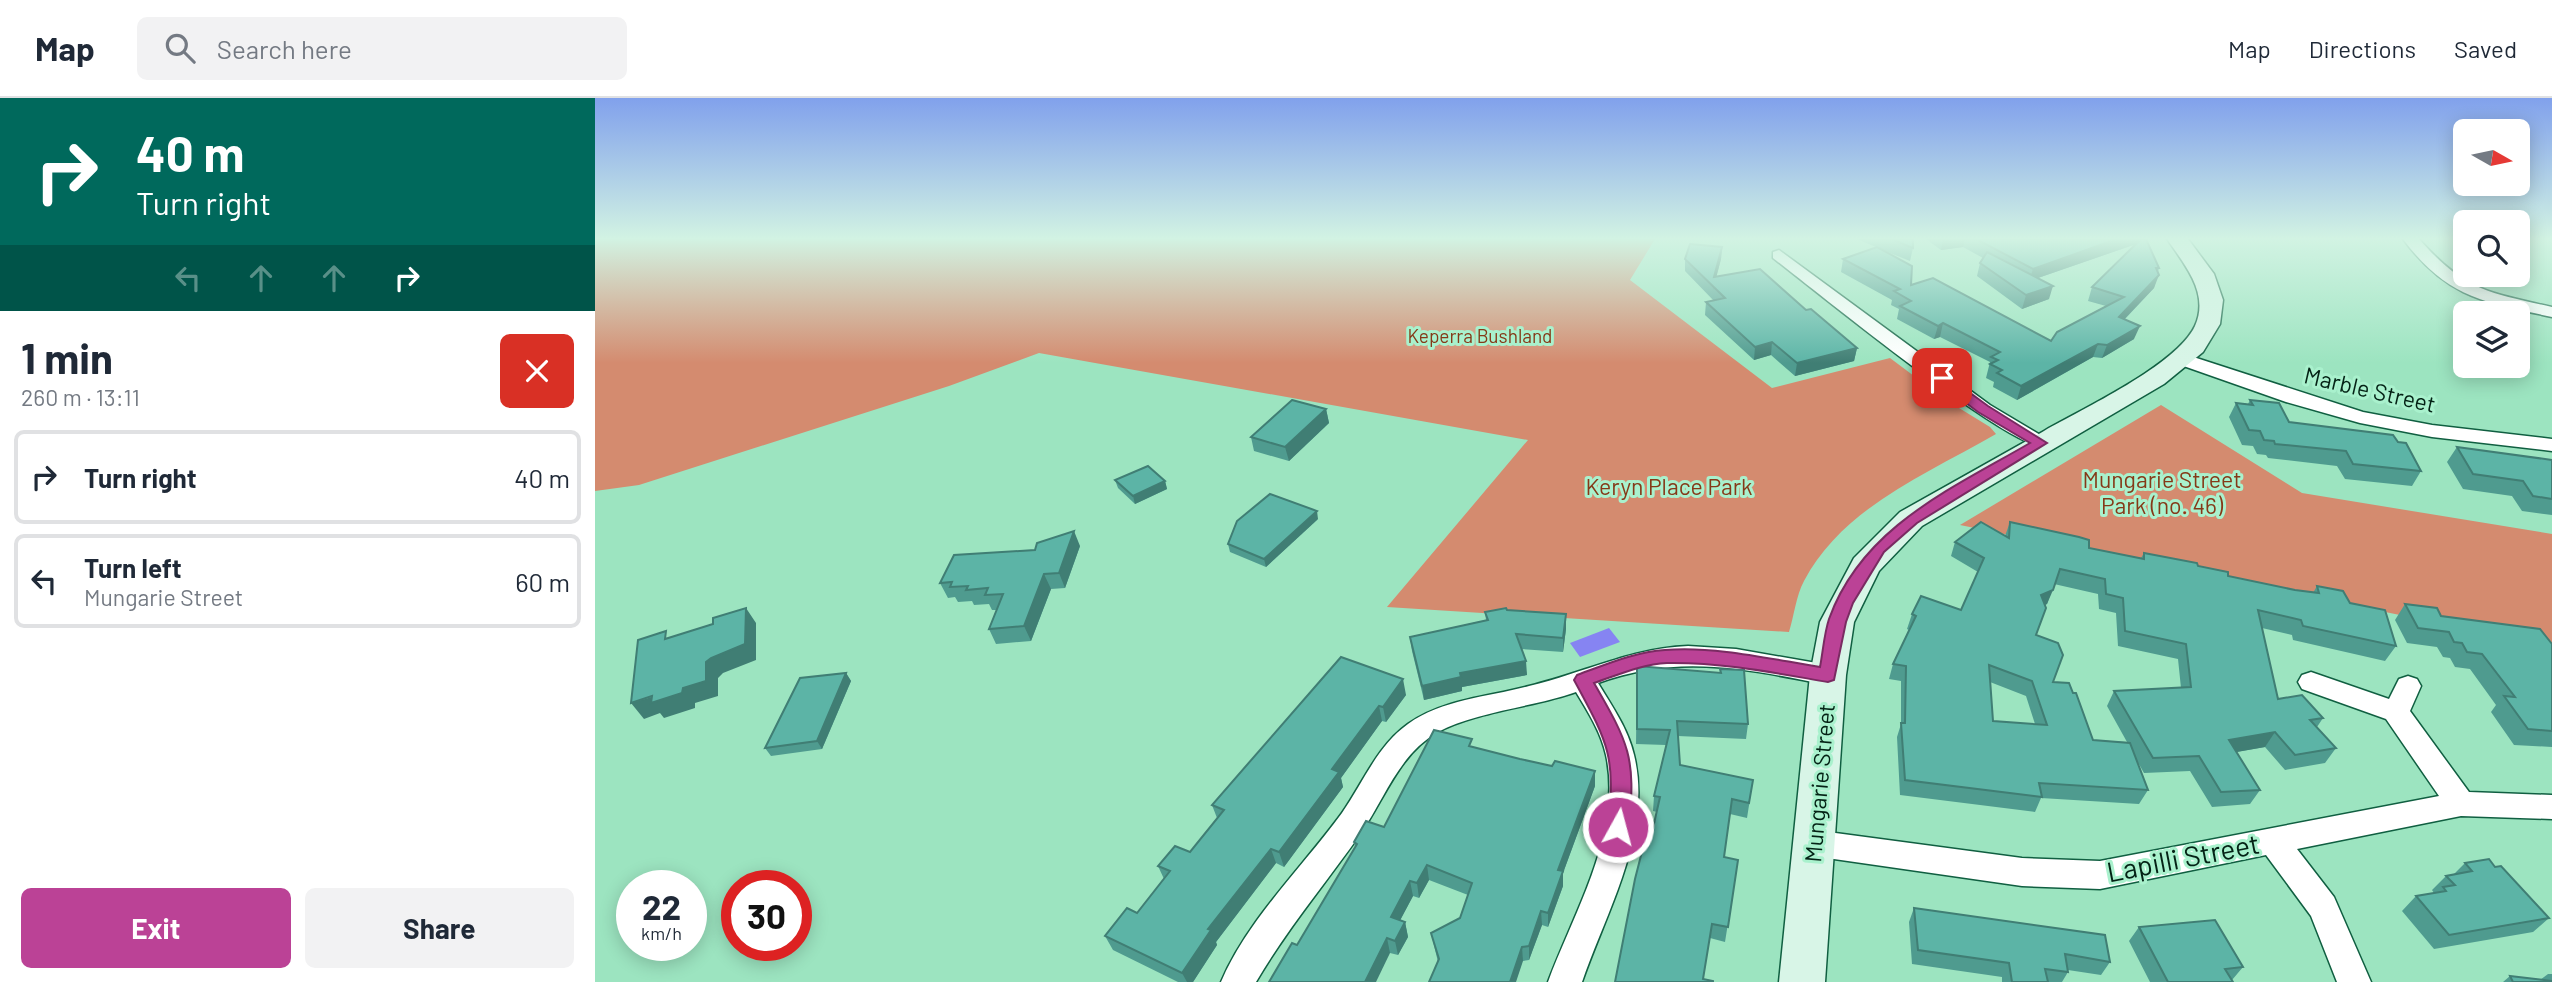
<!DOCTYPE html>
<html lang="en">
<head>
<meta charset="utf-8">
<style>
	:root { --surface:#fff; --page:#f2f2f3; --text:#1f2937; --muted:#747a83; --line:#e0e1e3; --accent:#bb4296 }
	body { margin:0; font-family:Barlow,sans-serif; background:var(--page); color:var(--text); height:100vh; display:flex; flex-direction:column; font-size:26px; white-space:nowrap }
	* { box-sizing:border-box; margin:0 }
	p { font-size:23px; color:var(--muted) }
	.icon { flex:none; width:38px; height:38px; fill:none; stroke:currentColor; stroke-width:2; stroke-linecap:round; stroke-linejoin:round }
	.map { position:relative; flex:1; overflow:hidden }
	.details { display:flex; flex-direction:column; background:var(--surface); width:595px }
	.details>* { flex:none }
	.banner { background:#00695c; color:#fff; overflow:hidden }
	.needle { width:46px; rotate:99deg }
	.buttons { position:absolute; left:1858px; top:21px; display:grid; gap:14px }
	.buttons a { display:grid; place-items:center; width:77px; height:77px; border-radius:10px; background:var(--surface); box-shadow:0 4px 18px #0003; font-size:35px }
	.speed { position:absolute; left:21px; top:772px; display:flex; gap:14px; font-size:35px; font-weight:700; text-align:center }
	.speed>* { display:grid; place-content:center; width:91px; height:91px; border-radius:50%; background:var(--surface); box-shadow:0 4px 18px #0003; line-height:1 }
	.speed small { font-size:18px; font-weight:400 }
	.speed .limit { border:10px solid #d22; background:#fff; color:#111 }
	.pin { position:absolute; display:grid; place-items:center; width:60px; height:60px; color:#fff; margin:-30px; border-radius:14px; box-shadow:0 4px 10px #0006 }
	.me { position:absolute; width:77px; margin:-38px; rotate:7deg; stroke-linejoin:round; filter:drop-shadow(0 0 5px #0008) }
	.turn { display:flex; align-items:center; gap:24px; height:147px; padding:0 21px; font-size:32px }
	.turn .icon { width:91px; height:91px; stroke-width:2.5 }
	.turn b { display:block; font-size:49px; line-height:60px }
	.lanes { display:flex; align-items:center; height:66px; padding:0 21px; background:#0003; justify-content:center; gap:35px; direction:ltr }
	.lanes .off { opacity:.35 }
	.round { display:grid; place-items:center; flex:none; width:74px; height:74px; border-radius:10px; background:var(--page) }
	.headline { display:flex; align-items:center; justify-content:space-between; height:119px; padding:0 21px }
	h1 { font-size:42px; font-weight:700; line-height:52px }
	.button { display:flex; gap:14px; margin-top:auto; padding:14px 21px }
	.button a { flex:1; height:80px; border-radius:10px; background:var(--accent); color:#fff; font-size:28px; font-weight:700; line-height:80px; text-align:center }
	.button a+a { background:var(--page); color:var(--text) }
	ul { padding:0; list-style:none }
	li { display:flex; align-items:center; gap:21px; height:94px; margin:0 14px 10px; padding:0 7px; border:4px solid var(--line); border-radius:10px }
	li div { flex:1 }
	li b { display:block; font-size:26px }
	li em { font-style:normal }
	header { display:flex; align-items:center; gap:42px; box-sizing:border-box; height:98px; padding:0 35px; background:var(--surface); border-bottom:2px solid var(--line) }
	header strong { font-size:33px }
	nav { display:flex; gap:38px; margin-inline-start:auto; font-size:24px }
	.search { width:490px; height:63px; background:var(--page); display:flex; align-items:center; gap:18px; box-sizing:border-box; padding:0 24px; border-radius:10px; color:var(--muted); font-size:26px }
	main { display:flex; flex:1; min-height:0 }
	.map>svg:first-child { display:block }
	.green { fill:#d48b6f }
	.water { fill:#8684f2 }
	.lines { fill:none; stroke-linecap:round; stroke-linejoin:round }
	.street-casing { stroke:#105f41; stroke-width:3 }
	.secondary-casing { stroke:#105f41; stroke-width:3 }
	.street { fill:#fff; fill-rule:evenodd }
	.secondary { fill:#d8f5e7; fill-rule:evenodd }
	.wall { fill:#4f9b8f; fill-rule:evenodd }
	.shaded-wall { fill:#407e74 }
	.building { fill:#5cb4a6; stroke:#407e74; stroke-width:2; fill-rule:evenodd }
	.route { fill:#bb4296; stroke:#7a2b62; stroke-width:2 }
	.labels { text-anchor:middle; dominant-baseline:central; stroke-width:6; stroke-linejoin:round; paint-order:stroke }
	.far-park-label { font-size:19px; fill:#853918; stroke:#a9f1cd }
	.street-label { font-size:23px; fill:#042215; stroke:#a9f1cd }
	.park-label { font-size:23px; fill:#853918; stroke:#a9f1cd }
	.near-street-label { font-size:28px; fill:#042215; stroke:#a9f1cd }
</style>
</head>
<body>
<header>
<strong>Map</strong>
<div class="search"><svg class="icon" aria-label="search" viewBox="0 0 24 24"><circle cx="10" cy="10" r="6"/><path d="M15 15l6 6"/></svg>Search here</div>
<nav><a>Map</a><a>Directions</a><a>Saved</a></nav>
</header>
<main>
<section class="details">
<div class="banner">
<div class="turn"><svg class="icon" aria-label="right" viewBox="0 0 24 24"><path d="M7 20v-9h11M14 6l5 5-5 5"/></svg><div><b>40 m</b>Turn right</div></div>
<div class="lanes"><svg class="icon off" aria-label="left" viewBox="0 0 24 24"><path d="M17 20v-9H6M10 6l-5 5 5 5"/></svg><svg class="icon off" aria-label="ahead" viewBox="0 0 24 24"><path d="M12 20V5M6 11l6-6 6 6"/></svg><svg class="icon off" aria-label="ahead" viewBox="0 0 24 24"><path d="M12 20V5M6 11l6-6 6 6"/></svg><svg class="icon" aria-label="right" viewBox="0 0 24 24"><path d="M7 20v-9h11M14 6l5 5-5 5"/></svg></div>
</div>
<div class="headline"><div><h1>1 min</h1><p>260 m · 13:11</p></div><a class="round" style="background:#d93025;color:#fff"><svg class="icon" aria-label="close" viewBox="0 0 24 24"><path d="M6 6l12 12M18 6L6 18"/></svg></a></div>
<ul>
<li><svg class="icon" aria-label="right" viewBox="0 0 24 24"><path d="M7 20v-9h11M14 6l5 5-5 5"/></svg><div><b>Turn right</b></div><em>40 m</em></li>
<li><svg class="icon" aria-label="left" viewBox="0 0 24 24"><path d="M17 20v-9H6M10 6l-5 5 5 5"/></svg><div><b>Turn left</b><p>Mungarie Street</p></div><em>60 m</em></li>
</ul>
<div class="button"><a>Exit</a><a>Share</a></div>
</section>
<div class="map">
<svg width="1957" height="884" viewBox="0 0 1957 884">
	<rect width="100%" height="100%" fill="#9ce4c0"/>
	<!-- green -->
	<g class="green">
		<path d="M0,141H1060L1035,182L1177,290L1295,260L1351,302L1395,329L1401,336C1332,376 1248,409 1209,483C1201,498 1199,518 1194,534L792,509L933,342L444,255L354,288L44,387L0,393Z"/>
		<polygon points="1566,307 1707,395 1957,436 1957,548 1365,427"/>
	</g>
	<!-- water -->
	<polygon class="water" points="1014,530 1025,544 985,559 975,545"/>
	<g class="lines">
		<defs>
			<g id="street">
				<path d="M1808,141H1824C1870,193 1892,194 1957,209V219C1889,204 1852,200 1808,141Z"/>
				<path d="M1184,152L1395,307L1452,341L1455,345L1452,349C1421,357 1216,189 1178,160V154Z"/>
				<polygon points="1586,255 1768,314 1837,327 1957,341 1957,353 1837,339 1765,325 1691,304 1580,265 1577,261 1580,257"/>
				<path d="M1093,548L1141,551L1233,567L1242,570L1246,577L1242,584L1233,587C1151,571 1084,555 1003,585C1017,608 1033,631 1039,657C1058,734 1011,814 987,884H953C979,814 1028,734 1011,657C1006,634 993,614 981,594C939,609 879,614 843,634C804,656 790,700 766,735C731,785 692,831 661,884H626C653,821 707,770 747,715C768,685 782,648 813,626C848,601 894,599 934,588C989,575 1036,550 1093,548Z"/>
				<polygon points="1716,574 1794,601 1804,581 1813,578 1822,581 1826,588 1815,613 1874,694 1957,697 1957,721 1866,718 1702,751 1739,799 1776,884 1742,884 1716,818 1671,757 1505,791 1427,788 1218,758 1207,754 1203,745 1207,736 1218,732 1427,760 1505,763 1844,698 1791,621 1707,591 1703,584 1707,577"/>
			</g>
			<path id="secondary" d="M1572,141H1593L1619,176L1628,202L1625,226L1608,254L1569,286L1327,428L1284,473L1259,524L1251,577L1230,884H1184L1215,577L1225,524L1259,460L1305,414C1353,387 1401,360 1449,333C1487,311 1582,267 1600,228C1615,195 1589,166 1572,141Z"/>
		</defs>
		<!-- street casing -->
		<use href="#street" class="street-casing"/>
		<!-- secondary casing -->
		<use href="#secondary" class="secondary-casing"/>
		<!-- street -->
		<use href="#street" class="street"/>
		<!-- secondary -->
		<use href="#secondary" class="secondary"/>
	</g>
	<!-- wall -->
	<g class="wall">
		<polygon points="1262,141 1318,141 1318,150 1315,163 1285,151 1316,187 1456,243 1511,208 1493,203 1497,189 1541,146 1443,180 1454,201 1427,211 1382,178 1385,165 1388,160 1368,149 1346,152 1331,141 1551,141 1564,170 1559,190 1530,221 1539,241 1507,260 1498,259 1422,302 1398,289 1399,284 1391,280 1395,264 1345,239 1339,241 1302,221 1304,211 1296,207 1297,202 1246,174 1248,161 1281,149"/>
		<polygon points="1127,149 1126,161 1121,179 1211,212 1262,250 1259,263 1200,278 1176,257 1159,262 1110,217 1111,204 1119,203 1090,173 1090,161"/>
		<polygon points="1655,302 1694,324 1803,344 1826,373 1817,388 1750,381 1742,368 1673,360 1671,357 1662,356 1658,348 1647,347 1634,319 1641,305 1653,306"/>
		<polygon points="731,311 734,325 694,363 659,353 656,339"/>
		<polygon points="1862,349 1957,362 1957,417 1927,413 1917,398 1868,391 1852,364"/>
		<polygon points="520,382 570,383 572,391 540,406 523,390"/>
		<polygon points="723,421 671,469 635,454 633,446"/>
		<path d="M1415,424L1494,450L1546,460L1549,455L1603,468L1633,478L1700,492L1718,495L1722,488L1755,505L1801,548L1790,563L1698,542L1697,537L1667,530L1683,601L1728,620L1722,629L1741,650L1730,665L1690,672L1670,649L1641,654L1665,692L1655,706L1617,709L1595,673L1549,675L1541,661L1553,692L1544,706L1446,700L1440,714L1305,697L1302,639L1306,626V583L1294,581L1298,566L1314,532L1312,531L1317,516L1366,512L1383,474L1356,458L1360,444L1410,438ZM1459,486L1503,496L1504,511L1521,515L1523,548L1583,561L1586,590L1519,593L1512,608L1532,644L1498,642L1458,584L1441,537L1450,507L1452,506ZM1395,584L1431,598L1440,626L1398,623Z"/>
		<polygon points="485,448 470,490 456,491 436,543 401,546 394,531 402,512 397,512 394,506 379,507 377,503 363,504 360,499 353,500 345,485"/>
		<polygon points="1810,506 1846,518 1957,546 1957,649 1919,647 1896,614 1901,607 1875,571 1860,569 1855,560 1848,559 1842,549 1812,545 1800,522"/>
		<polygon points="912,512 971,516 971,531 968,554 926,551 932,577 867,589 867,593 829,602 817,553 815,539 891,522 890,514"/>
		<polygon points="746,559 811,597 791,624 787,623 746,680 748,689 689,769 681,765 621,844 622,847 598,884 583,884 518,852 510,838 542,815 569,781 563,768 595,754 622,720 617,707"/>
		<polygon points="1042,568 1125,575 1125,571 1153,626 1151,641 1083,638 1085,667 1158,682 1152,720 1135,716 1129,759 1143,762 1130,844 1115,840 1020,884 1062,714 1058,713 1059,698 1071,647 1041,646"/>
		<polygon points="251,575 256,583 227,651 176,658 170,650"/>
		<polygon points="878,649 1000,688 968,775 968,788 953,829 947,827 934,862 928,863 843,864 836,835 865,820 873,797 834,782 824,800 818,798 805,822 810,824 813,839 803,857 795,855 702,847 760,749 759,744 789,729"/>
		<polygon points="1870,765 1900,769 1954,820 1938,834 1839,851 1807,813 1821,798 1839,795 1837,792 1851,778 1859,776"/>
		<polygon points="1319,810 1515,864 1506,877 1473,872 1473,874 1467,884 1407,884 1407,879 1317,866 1314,824"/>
		<polygon points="1544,829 1648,869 1637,882 1638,884 1555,884 1534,843"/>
		<polygon points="1953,876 1957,876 1957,884 1908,884 1915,878 1945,882"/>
	</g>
	<!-- shaded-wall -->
	<g class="shaded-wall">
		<polygon points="1348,141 1370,141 1368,149 1346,152"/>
		<polygon points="1522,141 1548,141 1547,144 1434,183 1438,171"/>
		<polygon points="1127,149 1126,161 1118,192 1119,179"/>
		<polygon points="1564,177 1559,190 1519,232 1524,219"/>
		<polygon points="1458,188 1454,201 1427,211 1431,197"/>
		<polygon points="1348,225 1345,239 1339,241 1343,228"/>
		<polygon points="1545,228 1539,241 1507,260 1512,247"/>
		<polygon points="1177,244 1176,257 1159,262 1160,249"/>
		<polygon points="1503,246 1498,259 1422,302 1426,288"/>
		<polygon points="1262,250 1259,263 1200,278 1202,265"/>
		<polygon points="731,311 734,325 694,363 690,349"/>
		<polygon points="570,383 572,391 540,406 538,398"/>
		<polygon points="722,413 723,421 671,469 669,461"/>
		<polygon points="479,433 485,448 470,490 464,475"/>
		<polygon points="449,476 456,491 436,543 429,528"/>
		<polygon points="1458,492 1452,506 1440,511 1446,497"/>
		<polygon points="151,510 161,525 161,562 128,575 123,580 123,598 100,605 100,610 69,620 65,615 49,621 36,605 88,590"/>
		<polygon points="971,516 971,531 968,554 968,540"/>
		<polygon points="931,563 932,577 867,589 867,593 829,602 827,588 865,575"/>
		<polygon points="251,575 256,583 227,651 222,643"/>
		<polygon points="808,581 811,597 791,624 788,609"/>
		<polygon points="784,608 787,623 746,680 748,689 689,769 684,754 737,671"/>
		<polygon points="1680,634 1670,649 1625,657 1634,642"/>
		<polygon points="1000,673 1000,688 968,775 968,788 953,829 953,815 963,772"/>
		<polygon points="676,751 681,765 621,844 622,847 598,884 592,884 587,875 613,831"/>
		<polygon points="832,767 834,782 824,800 822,785"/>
		<polygon points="815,783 818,798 799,834 796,819"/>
		<polygon points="946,813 947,827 934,862 934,848"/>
		<polygon points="810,824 813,839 803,857 800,843"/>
		<polygon points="792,840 795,855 781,884 770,884"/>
		<polygon points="927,849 928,863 921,884 915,884"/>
	</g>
	<!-- building -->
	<g class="building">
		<polygon points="1296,141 1318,141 1318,150"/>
		<polygon points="1381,141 1522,141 1438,171"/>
		<polygon points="1546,141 1551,141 1564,170 1561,170 1564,177 1524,219 1545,228 1512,247 1503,246 1426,288 1402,275 1407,272 1395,266 1403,262 1396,259 1405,254 1348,225 1343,228 1305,208 1316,203 1299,193 1305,191 1248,161 1282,149 1317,168 1316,187 1338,180 1456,243 1462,234 1529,199 1497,189"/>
		<polygon points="1095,146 1127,149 1119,179 1165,171 1211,212 1216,211 1262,250 1202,265 1177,244 1160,249 1111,204 1130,200 1090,161"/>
		<polygon points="1392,154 1458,188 1431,197 1385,165"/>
		<polygon points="697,302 731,311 690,349 656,339"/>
		<polygon points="1655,302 1684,305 1694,324 1798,337 1803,344 1811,345 1826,373 1758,366 1751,353 1680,346 1679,343 1669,342 1665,333 1654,332 1641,305 1658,307"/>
		<polygon points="1862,349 1957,362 1957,401 1938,398 1928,383 1878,376"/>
		<polygon points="553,368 570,383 538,398 520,382"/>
		<polygon points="675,396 722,413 669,461 633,446 642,423"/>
		<path d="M1386,424L1414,440L1415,424L1484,439L1494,442V450L1549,461V455L1602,465L1603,468L1633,474V478L1700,492L1724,495L1722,488L1748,493L1755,505L1790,512L1801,548L1708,528L1706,522L1663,512L1683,601L1707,597L1728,620L1715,622L1741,650L1700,657L1680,634L1634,642L1665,692L1626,694L1604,658L1558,660L1519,593L1596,589L1591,546L1530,533L1528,500L1511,496L1510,481L1465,471L1458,492L1446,497L1451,510L1441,537L1463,545L1468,557L1458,584L1474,585L1478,595H1481L1498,642L1535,645L1553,692L1444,685L1447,699L1310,682L1306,625H1310L1311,568L1298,566L1321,518L1317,516L1326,498L1366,512L1389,460L1360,444ZM1394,567L1437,583L1452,627L1398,623Z"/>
		<polygon points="479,433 464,475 449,476 429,528 394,531 408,496 390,497 393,490 371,492 373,488 355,489 357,484 345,485 359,457 440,452 442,445"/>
		<polygon points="1810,506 1842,510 1846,518 1945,531 1957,546 1957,633 1933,631 1909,598 1920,599 1887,556 1872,554 1867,545 1859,544 1854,534 1823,530"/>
		<polygon points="151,510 150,546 116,560 111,564 111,583 88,590 87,595 56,605 57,598 36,605 43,542 71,533 70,541 118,526 118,520"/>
		<polygon points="911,510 912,512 971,516 968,540 921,536 931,563 865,575 866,579 827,588 815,539 893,522 890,514"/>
		<polygon points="746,559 808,581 788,609 784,608 737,671 744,674 684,754 676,751 613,831 616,832 587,875 510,838 532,810 542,815 575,773 563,768 580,748 595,754 629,712 617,707"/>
		<polygon points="1042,568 1126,575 1125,571 1149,572 1153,626 1082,623 1085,667 1158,682 1154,705 1137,701 1129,759 1143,762 1133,829 1117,826 1108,881 1118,883 1118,884 1020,884 1040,781 1051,738 1056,739 1065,699 1059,698 1075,632 1042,631"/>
		<polygon points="251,575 222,643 170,650 205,580"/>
		<polygon points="839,632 877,641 874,648 925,661 957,668 960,663 1000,673 963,772 968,773 953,815 946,813 934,848 927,849 915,884 834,884 844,861 836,835 865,820 877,785 832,767 822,785 815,783 796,819 810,824 800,843 792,840 770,884 674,884 697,845 702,847 762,746 759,744 771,723 789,729"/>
		<polygon points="1894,761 1900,769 1906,768 1954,820 1854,837 1821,798 1851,793 1848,789 1860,787 1851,778 1877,773 1870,765"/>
		<polygon points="1319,810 1510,837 1515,864 1470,856 1473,874 1450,871 1453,884 1417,884 1414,865 1323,852"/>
		<polygon points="1620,822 1648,869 1630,871 1638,884 1573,884 1544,829"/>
		<polygon points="1915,878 1957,883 1957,884 1918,884"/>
	</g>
	<!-- sky -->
	<linearGradient id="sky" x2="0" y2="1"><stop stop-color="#81a1ec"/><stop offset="0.53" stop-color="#d2f3e3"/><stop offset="1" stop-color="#d2f3e3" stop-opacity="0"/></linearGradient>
	<rect width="1957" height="265" fill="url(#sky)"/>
	<!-- route -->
	<path class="route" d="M1342,278H1352L1393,308L1452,345L1322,425L1289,454L1258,505L1251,524L1239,582L1233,584C1180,575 1126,564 1072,565C1047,566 1023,577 999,585C1034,646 1041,659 1034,729L1031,735L1023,738L1016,735L1013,729C1021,657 1013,645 979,582L982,577C1010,567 1039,554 1070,552C1121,548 1175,561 1225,569C1228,554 1229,536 1234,521C1267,429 1356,391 1435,345L1383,314L1342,283Z"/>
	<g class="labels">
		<!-- far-park labels -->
		<g class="far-park-label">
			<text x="885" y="237">Keperra Bushland</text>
		</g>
		<!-- street labels -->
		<g class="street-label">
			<text transform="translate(1775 291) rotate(13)">Marble Street</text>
			<text transform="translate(1224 685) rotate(-85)">Mungarie Street</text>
		</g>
		<!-- park labels -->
		<g class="park-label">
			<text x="1567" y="381">Mungarie Street<tspan x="1567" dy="26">Park (no. 46)</tspan></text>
			<text x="1074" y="388">Keryn Place Park</text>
		</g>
		<!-- near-street labels -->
		<g class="near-street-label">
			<text transform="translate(1588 759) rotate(-11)">Lapilli Street</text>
		</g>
	</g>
</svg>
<div class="buttons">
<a><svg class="needle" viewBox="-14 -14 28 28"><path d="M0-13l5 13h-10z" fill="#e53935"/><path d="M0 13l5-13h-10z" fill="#747a83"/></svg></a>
<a><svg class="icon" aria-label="search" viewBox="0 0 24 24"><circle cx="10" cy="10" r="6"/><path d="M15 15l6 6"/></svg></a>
<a><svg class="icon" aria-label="layers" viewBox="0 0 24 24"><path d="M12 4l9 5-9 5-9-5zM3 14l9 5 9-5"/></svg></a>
</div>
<div class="speed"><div>22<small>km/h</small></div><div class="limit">30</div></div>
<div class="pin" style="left:1347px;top:280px;background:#d93025"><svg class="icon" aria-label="arrive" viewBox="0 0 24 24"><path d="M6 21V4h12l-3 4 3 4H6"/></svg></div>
<svg class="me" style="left:1023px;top:729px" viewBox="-20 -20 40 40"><circle r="17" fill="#bb4296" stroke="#fff" stroke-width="3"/><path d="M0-11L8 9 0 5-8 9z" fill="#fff"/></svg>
</div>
</main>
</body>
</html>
